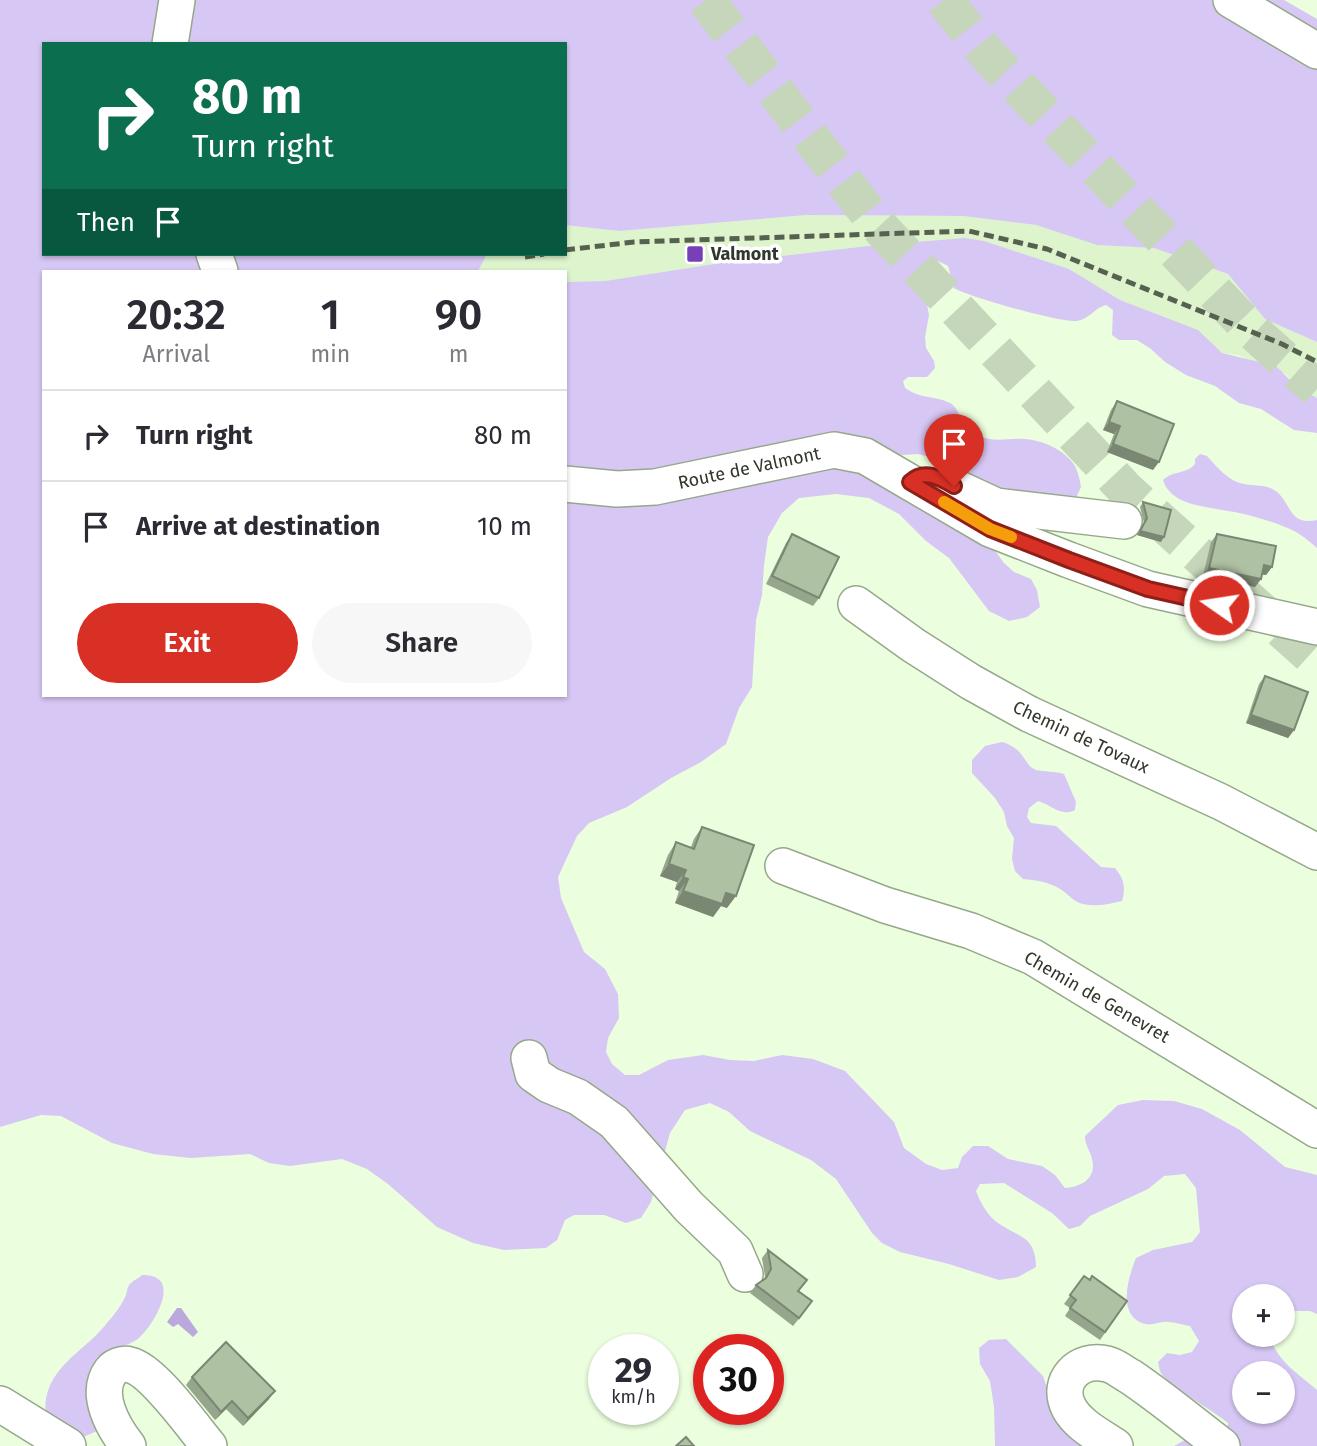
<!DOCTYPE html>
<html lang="en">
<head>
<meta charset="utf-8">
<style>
	:root { --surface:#fff; --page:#f7f7f7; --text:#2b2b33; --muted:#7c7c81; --line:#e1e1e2; --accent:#d93025 }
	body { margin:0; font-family:"Fira Sans",sans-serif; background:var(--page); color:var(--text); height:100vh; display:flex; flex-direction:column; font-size:26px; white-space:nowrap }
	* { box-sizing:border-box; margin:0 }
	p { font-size:23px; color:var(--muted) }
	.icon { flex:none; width:38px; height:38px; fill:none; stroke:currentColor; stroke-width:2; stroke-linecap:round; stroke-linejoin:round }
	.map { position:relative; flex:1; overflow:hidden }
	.side { position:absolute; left:42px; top:270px; width:525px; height:427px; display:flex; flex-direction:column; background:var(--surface); border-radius:0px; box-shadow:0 2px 5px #0004 }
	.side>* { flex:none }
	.top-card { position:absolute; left:42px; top:42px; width:525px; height:214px; border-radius:0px; box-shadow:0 2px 5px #0004; background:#0b6e4f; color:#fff; overflow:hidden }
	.fabs { position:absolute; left:1232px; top:1284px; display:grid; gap:14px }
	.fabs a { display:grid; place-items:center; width:63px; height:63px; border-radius:50%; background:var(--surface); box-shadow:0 2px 5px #0004; font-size:35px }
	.speed { position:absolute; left:588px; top:1334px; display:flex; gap:14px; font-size:35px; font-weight:700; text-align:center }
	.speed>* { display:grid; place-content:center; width:91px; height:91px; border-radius:50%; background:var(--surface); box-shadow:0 2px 5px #0004; line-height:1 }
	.speed small { font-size:18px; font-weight:400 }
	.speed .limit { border:10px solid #d22; background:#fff; color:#111 }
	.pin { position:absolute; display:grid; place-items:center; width:60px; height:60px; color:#fff; margin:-72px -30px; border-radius:50% 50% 50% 0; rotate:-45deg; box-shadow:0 0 7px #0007 }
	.pin .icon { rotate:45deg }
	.me { position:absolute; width:77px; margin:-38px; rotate:283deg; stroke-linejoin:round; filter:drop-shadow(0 0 5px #0008) }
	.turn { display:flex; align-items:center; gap:24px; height:147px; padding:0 35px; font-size:32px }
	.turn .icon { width:91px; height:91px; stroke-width:2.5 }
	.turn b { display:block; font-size:49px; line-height:60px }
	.then { display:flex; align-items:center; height:66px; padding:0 35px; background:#0003; gap:14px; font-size:26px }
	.eta { display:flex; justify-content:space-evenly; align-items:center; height:119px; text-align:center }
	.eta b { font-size:42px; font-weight:600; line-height:49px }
	.button { display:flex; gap:14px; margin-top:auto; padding:14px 35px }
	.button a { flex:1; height:80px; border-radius:42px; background:var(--accent); color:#fff; font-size:28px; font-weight:600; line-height:80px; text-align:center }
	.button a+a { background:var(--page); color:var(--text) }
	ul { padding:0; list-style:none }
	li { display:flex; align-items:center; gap:21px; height:91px; padding:0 35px; border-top:2px solid var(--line) }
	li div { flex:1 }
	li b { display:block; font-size:26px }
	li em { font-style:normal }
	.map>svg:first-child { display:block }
	.built { fill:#ddf4cd }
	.green { fill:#d7c7f4; fill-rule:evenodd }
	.water { fill:#bba8dd }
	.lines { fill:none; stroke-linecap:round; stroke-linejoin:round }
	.highway-tunnel { stroke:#c6d6ba; stroke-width:38; stroke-dasharray:38 19; stroke-linecap:butt }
	.minor-casing { stroke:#96a88a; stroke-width:38 }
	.minor { stroke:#fff; stroke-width:35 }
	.rail { stroke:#576150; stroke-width:5; stroke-dasharray:10 5; stroke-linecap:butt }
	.wall { fill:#96a68c }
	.shaded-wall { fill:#7a8772 }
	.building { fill:#afc1a3; stroke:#7a8772; stroke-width:2 }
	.route-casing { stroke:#8d1f18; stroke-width:18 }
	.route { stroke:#d93025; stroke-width:12 }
	.slow { stroke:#f59e0b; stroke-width:12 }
	.poi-dot { fill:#7840b7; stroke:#fff; stroke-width:2.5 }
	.labels { text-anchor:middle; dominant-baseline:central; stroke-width:7; stroke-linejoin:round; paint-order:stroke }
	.poi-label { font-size:18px; font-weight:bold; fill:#30372b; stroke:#fff; text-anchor:start }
	.street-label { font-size:18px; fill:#30372b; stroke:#fff }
</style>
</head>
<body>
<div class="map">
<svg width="1317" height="1446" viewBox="0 0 1317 1446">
	<rect width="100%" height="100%" fill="#ebfede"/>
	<!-- built -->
	<polygon class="built" points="807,215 963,216 1036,225 1097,245 1154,248 1228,274 1265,319 1317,342 1317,398 1298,388 1286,374 1238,355 1222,353 1197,330 1120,300 1069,269 1027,256 868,246 721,263 605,281 565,282 565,271 478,271 487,254 565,254 565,225 619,231"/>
	<!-- green -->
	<g class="green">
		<path d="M0,0H1284L1317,19V342L1265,319L1228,274L1154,248L1097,245L1036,225L963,216L807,215L619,231L565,225V44H44V254H487L478,271H44V695H565V282L605,281L721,263L868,246L965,238L984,241L1069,269L1120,300L1198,330L1222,353L1276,366L1298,388L1317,398V433L1294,430L1261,409L1239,403L1215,386L1186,375L1165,362L1151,349L1137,340H1119L1112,335L1113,310L1106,305C1094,308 1090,319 1077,321C1061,323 969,297 954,288L948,266L938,261L930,266L924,289L929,315L925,337L926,348L934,361L935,368L927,377H908L903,381L905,388C923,400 934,395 950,403C960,408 960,426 977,435C992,443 1008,438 1024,439C1043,440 1065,450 1075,466C1078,472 1080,481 1081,487L1069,514L974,484L942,460L918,454L902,455L894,459L898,491L910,503L934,514L993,548L1004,563L1014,572L1031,579L1037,590L1040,607L1027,617L1009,621L989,611L949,558L926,541L899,514L869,498L836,494L799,498L782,513L768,537L764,565L762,595L756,620L752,687L739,708L726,744L701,762L671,778L627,807L589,823L577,836L558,877L561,898L584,952L605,969L618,994L619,1018L608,1038L606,1052L612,1064L625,1075H639L668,1060L703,1055L730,1060L754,1061L782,1055L813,1059L845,1071L894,1122L904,1148L926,1164L942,1170L958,1168L962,1157L973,1146H988L1008,1159L1042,1166L1055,1175L1065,1188C1082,1187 1097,1178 1092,1159C1090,1150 1085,1146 1085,1136L1118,1105L1143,1100L1174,1101L1202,1109L1240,1130L1285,1167L1317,1175V1314L1310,1311H1283V1297H1244V1335H1270C1274,1359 1300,1375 1317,1390V1446H1174L1185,1440L1200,1441L1227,1432L1228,1423C1213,1410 1168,1386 1161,1373C1159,1370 1159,1366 1158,1362L1167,1353L1180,1355L1192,1352L1199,1341L1190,1326C1183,1325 1175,1322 1168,1322C1160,1321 1153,1326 1146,1324C1116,1317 1128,1278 1136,1258L1153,1250L1192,1242L1200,1232L1196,1188L1185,1174L1164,1176L1148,1189L1090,1216L1080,1226L1069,1229L1052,1213L1004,1183L980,1184L976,1191C980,1202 986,1212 994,1220C1015,1237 1036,1234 1036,1267L1018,1277L999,1280L949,1264L900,1252L882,1243L872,1233L836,1179L811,1160L750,1131L729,1112L710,1103L685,1110L670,1133L651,1202L641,1218L626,1223L604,1215H574L565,1220L557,1240L546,1248L504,1250L473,1243L437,1227L388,1184L367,1169L342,1159L290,1166L269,1163L250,1154L191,1158L153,1154L112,1143L61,1116L41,1115L0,1127ZM1244,1374H1283V1412H1244Z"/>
		<path d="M1200,454L1207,456C1215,465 1228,480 1240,483C1253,487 1266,483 1277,492C1292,505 1289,526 1317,520V548C1307,539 1297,531 1285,527C1266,519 1243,513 1222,510C1202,506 1170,504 1163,480C1172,471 1187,474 1195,464V459Z"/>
		<path d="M1002,742C1026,749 1023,765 1036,770C1044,772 1055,771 1064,774L1076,802L1075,810C1060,817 1052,805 1038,801L1029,808L1027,817L1031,823L1056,826L1101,867L1115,868C1124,879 1126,887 1122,901C1109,904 1096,907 1083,904C1073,902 1069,894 1060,889C1049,882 1036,880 1023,879L1015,871L1012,859L1014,838L1007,826L1004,812L995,798L972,773V760L985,746Z"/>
		<path d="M142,1275C183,1274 156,1322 140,1337C133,1344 119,1347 110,1351L97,1431L81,1438L46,1415C41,1369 84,1353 107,1323C114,1315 122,1305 126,1295C127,1292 127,1288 129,1285C132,1281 139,1278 142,1275Z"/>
		<polygon points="1006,1339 1043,1376 1050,1396 1091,1446 995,1446 994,1407 990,1381 980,1364 979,1348 989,1340"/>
	</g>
	<!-- water -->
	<polygon class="water" points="177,1308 181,1308 198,1332 193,1337 178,1324 173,1327 167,1322"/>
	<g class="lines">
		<!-- highway-tunnel -->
		<g class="highway-tunnel">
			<polyline points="706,0 875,222 1126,490 1317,661"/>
			<polyline points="944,0 988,55 1248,327 1317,389"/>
		</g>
		<defs>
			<g id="minor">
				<polyline points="1231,0 1317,51"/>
				<polyline points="170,44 177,0"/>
				<polyline points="214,254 220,271"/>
				<polyline points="565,484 617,489 655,487 834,450 865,456 990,529 1069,560 1148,589 1317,627"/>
				<polyline points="957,488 996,506 1124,521"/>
				<polyline points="856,604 913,645 971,682 1029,714 1221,802 1317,852"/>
				<polyline points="783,866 885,905 971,931 1033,957 1317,1130"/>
				<polyline points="529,1058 533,1074 549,1085 578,1097 614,1122 689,1207 735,1251 745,1274"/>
				<polyline points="0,1404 68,1446"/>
				<path d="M128,1446C113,1427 94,1394 111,1371C115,1366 123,1363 130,1365C153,1370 193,1427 209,1446"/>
				<path d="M1115,1446C1100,1436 1078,1425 1069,1408C1055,1381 1079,1357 1107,1364C1116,1366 1123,1373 1131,1377C1162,1398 1192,1423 1222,1446"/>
			</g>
		</defs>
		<!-- minor casing -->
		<use href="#minor" class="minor-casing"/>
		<!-- minor -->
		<use href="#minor" class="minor"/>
		<!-- rail -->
		<g class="rail">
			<polyline points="565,250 634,242 969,231 1047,249 1282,344 1317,362"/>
			<polyline points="525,257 544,254"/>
		</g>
	</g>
	<!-- wall -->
	<g class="wall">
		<polygon points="1117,401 1153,470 1107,452 1114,434 1103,430 1111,410"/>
		<polygon points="1143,502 1161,542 1137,535 1144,523 1140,507"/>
		<polygon points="792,534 819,598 813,606 766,584 786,543"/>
		<polygon points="1217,534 1272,567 1266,575 1262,574 1261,579 1255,587 1203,576 1211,542"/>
		<polygon points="1265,676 1294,730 1288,738 1246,723 1259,684"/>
		<polygon points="702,827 727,908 721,906 713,917 675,903 679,891 675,889 677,882 660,876 668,855 676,842 691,847 694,839"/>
		<polygon points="768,1250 799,1291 806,1310 793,1326 750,1293 756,1285 764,1280 765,1277 762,1258"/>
		<polygon points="1084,1276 1127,1301 1100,1340 1065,1316 1070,1308 1064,1304"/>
		<polygon points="192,1377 269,1399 243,1426 226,1409 215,1420 186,1385"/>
	</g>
	<!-- shaded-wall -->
	<g class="shaded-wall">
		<polygon points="1109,422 1120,426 1114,434 1103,430"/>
		<polygon points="1113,444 1159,462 1153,470 1107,452"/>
		<polygon points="1140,531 1164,537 1161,542 1137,535"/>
		<polygon points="1264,565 1272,567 1266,575 1258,574"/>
		<polygon points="1209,568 1261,579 1255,587 1203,576"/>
		<polygon points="1251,715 1294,730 1288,738 1246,723"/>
		<polygon points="669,864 686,870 677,882 660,876"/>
		<polygon points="683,877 688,879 679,891 675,889"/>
		<polygon points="683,891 726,893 736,896 727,908 721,906 713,917 675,903"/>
		<polygon points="275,1391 269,1399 243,1426 248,1418"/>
		<polygon points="232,1401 226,1409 215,1420 221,1412"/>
	</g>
	<!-- building -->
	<g class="building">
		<polygon points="1117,401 1174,424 1159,462 1113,444 1120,426 1109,422"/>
		<polygon points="1143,502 1171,510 1164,537 1140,531 1147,518"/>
		<polygon points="792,534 839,557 819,598 772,576"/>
		<polygon points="1217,534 1276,546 1272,567 1264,565 1261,579 1209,568"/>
		<polygon points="1265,676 1308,692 1294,730 1251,715"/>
		<polygon points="702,827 754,845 736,896 726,893 722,904 683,891 688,879 683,877 686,870 669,864 676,842 694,849"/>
		<polygon points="768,1250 807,1280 798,1291 812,1301 799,1318 756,1285 766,1278 771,1269"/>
		<polygon points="1084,1276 1090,1280 1092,1276 1127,1301 1105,1332 1070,1308 1076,1300 1070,1295"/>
		<polygon points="226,1342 275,1391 248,1418 232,1401 221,1412 192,1377"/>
		<polygon points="686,1437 694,1446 676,1446"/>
	</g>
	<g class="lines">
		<defs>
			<path id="route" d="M954,486C939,477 924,469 910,482L990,529L1069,560L1148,589L1219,605"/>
		</defs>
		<!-- route casing -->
		<use href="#route" class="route-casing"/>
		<!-- route -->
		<use href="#route" class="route"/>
		<!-- slow -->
		<polyline class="slow" points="944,502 990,529 1011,537"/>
	</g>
	<!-- markers -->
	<rect class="poi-dot" x="686" y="245" width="18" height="18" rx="3.5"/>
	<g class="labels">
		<!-- poi labels -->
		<g class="poi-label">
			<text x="711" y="254">Valmont</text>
		</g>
		<!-- street labels -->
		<g class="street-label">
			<text transform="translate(749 468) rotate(-12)">Route de Valmont</text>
			<text transform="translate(1081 737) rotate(25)">Chemin de Tovaux</text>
			<text transform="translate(1097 997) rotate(30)">Chemin de Genevret</text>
		</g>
	</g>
</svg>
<div class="fabs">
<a>+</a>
<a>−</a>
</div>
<div class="speed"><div>29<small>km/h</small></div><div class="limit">30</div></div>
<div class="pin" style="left:954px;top:486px;background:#d93025"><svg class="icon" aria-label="arrive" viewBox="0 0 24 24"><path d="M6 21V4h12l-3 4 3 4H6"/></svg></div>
<svg class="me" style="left:1219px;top:605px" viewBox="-20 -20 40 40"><circle r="17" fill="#d93025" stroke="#fff" stroke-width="3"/><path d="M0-11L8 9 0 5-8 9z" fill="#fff"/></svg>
<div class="top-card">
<div class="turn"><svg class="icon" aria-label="right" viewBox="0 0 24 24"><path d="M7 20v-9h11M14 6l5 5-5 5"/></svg><div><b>80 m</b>Turn right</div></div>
<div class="then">Then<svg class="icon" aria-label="arrive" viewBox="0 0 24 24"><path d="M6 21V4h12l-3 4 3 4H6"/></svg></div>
</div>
<section class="side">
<div class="eta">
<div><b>20:32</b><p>Arrival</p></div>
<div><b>1</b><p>min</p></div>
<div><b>90</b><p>m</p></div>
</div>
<ul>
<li><svg class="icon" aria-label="right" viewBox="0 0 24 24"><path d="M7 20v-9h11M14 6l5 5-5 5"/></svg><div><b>Turn right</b></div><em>80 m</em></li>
<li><svg class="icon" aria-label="arrive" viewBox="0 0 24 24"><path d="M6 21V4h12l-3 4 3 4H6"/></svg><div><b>Arrive at destination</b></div><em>10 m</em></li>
</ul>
<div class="button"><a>Exit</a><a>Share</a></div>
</section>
</div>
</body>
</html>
